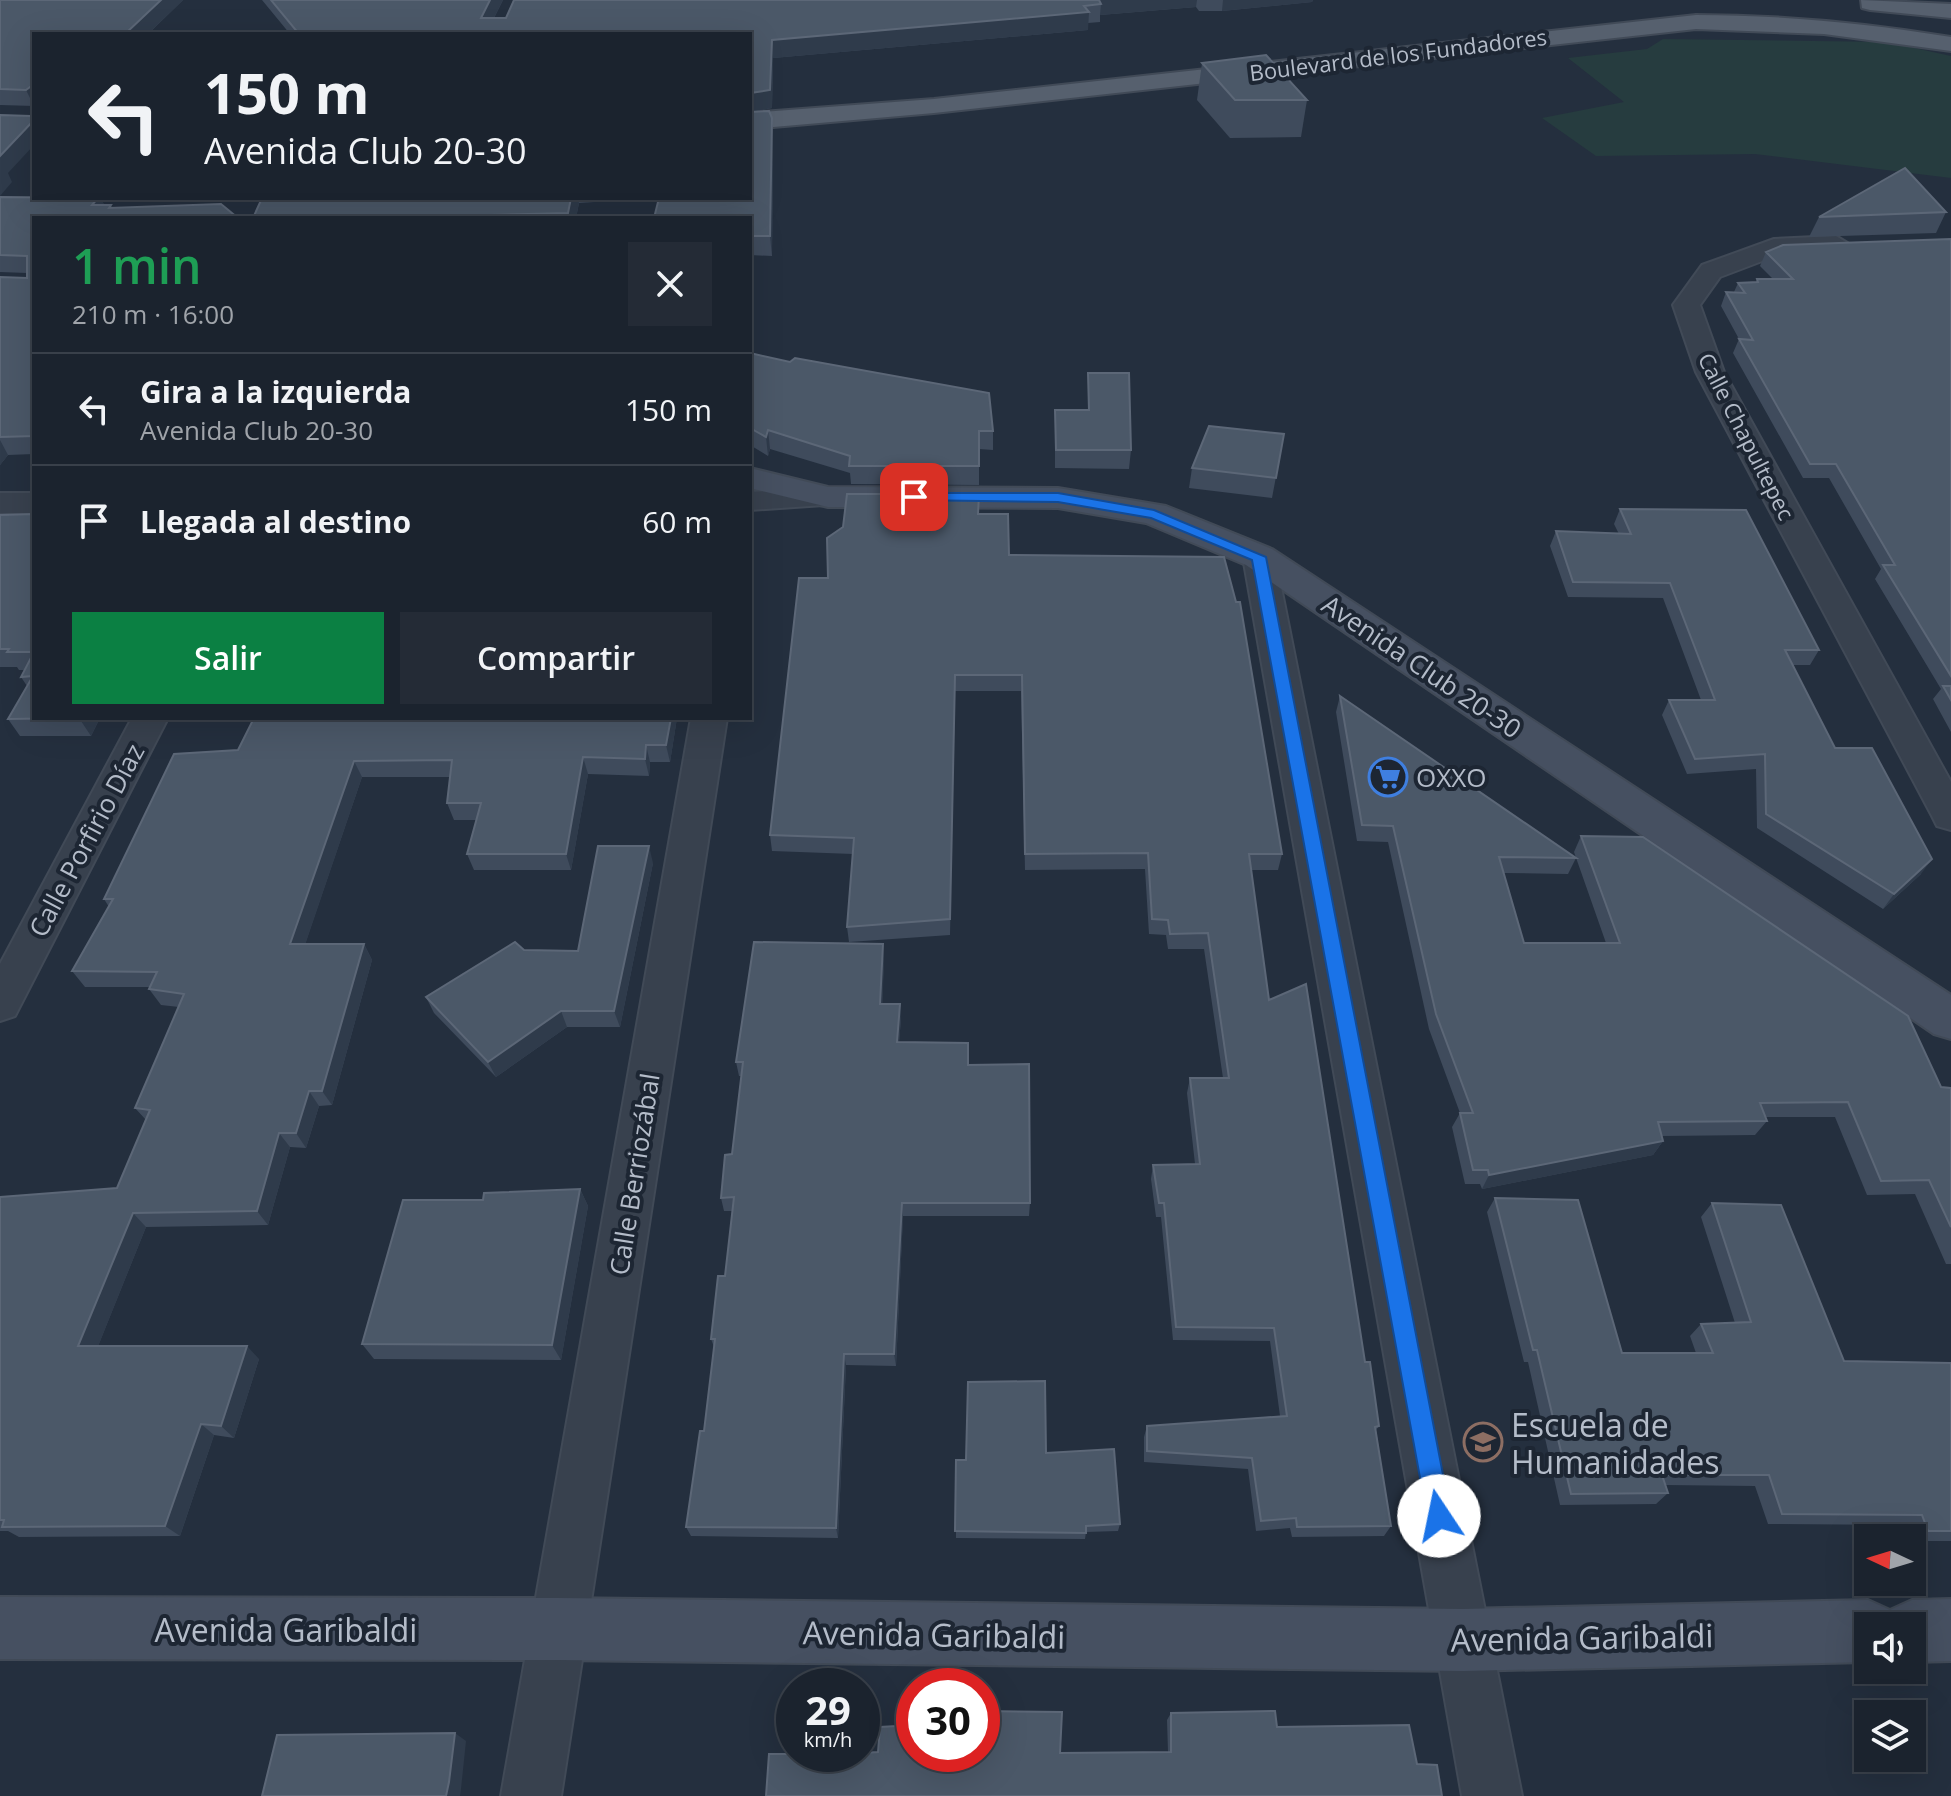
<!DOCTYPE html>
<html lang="es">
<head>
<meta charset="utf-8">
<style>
	:root { --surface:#1b232e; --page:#242b36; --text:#f1f3f6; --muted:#a0a4aa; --line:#39404a; --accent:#0b8043 }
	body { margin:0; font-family:"Open Sans",sans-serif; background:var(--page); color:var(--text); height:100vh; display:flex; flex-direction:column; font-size:30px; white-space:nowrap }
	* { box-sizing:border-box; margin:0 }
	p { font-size:26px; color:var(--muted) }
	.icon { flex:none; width:44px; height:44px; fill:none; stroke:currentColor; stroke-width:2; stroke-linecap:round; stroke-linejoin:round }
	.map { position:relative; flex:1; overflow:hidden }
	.drawer { position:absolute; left:32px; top:216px; width:720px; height:504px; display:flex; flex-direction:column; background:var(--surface); border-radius:0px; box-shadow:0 8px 32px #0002,0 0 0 2px var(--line) }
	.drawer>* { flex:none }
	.banner { position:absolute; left:32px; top:32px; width:720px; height:168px; border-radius:0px; box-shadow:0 8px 32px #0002,0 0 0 2px var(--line); background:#1b232e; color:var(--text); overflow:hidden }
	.needle { width:52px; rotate:274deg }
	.buttons { position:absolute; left:1854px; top:1524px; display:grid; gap:16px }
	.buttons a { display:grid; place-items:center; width:72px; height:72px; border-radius:0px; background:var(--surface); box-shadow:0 8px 32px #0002,0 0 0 2px var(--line); font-size:40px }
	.speed { position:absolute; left:776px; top:1668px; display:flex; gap:16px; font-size:40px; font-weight:700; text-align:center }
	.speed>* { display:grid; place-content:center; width:104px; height:104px; border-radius:50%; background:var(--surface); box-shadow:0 8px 32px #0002,0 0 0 2px var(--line); line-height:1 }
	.speed small { font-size:20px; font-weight:400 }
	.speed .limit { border:12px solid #d22; background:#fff; color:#111 }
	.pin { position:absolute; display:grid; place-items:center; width:68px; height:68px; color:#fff; margin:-34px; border-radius:16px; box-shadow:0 4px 12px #0006 }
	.me { position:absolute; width:88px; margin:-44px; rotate:349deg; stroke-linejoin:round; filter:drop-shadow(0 0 6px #0008) }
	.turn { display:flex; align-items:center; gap:28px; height:168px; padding:0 40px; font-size:36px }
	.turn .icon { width:104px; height:104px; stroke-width:2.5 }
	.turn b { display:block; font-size:56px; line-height:68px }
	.round { display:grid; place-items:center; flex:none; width:84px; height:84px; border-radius:0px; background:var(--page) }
	.summary { display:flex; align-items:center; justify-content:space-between; height:136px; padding:0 40px }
	h1 { font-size:48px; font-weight:600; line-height:60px; color:#1e9e55 }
	.button { display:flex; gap:16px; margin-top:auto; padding:16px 40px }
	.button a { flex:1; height:92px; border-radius:0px; background:var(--accent); color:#fff; font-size:32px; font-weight:600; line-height:92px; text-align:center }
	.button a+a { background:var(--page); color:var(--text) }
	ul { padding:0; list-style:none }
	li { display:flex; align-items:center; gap:24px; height:112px; padding:0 40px; border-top:2px solid var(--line) }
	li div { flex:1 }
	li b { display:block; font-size:30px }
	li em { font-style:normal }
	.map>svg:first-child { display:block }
	.green { fill:#263c3f }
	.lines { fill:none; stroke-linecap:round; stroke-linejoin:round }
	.street-casing { stroke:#414a57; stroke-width:4 }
	.secondary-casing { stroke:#414a57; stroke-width:4 }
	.primary-casing { stroke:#414a57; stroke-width:4 }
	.street { fill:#38414e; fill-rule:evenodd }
	.secondary { fill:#465061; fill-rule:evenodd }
	.primary { fill:#56606e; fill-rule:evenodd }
	.wall { fill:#3f4b5c }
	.shaded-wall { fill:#2f3b4b }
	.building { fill:#4b5868; stroke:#5c6777; stroke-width:2 }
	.route { fill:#1a73e8; stroke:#114b97; stroke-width:2 }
	.labels { text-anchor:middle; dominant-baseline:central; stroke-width:8; stroke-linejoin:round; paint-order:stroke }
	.far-street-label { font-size:22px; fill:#b4bcc9; stroke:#1d2633 }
	.street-label { font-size:26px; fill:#b4bcc9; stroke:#1d2633 }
	.poi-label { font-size:26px; fill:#b4bcc9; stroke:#1d2633; text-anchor:start }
	.near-poi-label { font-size:32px; fill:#b4bcc9; stroke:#1d2633; text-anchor:start }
	.near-street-label { font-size:32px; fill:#b4bcc9; stroke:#1d2633 }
</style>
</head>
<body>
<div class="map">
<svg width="1951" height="1796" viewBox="0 0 1951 1796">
	<rect width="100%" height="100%" fill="#242f3e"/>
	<!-- green -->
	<polygon class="green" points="1663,39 1887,42 1951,56 1951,178 1755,154 1596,156 1542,118 1624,102 1568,58 1647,49"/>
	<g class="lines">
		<defs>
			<g id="street">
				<polygon points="1836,236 1849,244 1845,249 1778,255 1720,277 1700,305 1724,372 1951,782 1951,830 1937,826 1932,816 1696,372 1673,305 1702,265 1774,239"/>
				<polygon points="828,488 839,490 844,497 839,504 750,510 750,492"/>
				<rect x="0" y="493" width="34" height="20"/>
				<polygon points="1259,547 1270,550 1275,557 1522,1796 1462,1796 1243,557 1248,550"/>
				<polygon points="132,718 168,718 15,1016 0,1021 0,964"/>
				<polygon points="691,718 727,718 561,1796 501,1796"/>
			</g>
			<g id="secondary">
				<polygon points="750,468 828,487 1058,488 1166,506 1272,549 1951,995 1951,1039 1934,1034 1246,565 1146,523 1058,508 828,507 750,488"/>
				<polygon points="0,1597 559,1598 1463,1609 1868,1600 1890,1610 1912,1600 1951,1599 1951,1661 1912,1662 1912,1626 1868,1626 1868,1662 1463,1671 559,1660 0,1659"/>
			</g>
			<g id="primary">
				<polygon points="1861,0 1951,4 1951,18 1870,10 1862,8"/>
				<path d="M1696,15C1782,15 1866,23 1951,37V51L1824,34L1696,29L934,113L750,129V113L934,99Z"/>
			</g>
		</defs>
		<!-- street casing -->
		<use href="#street" class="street-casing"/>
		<!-- secondary casing -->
		<use href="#secondary" class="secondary-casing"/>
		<!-- primary casing -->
		<use href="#primary" class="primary-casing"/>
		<!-- street -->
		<use href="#street" class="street"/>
		<!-- secondary -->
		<use href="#secondary" class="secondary"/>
		<!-- primary -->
		<use href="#primary" class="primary"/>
	</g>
	<!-- wall -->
	<g class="wall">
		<polygon points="0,0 183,0 148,34 34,34 34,106 0,105"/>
		<polygon points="262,0 503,0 494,18 506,18 514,0 1313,0 1312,2 1222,11 1199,11 1196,7 1100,15 1100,22 1088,23 1088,30 773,58 772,108 752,112 772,118 773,137 772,256 750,255 750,218 659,198 579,203 576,218 253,218 262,198 750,198 750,34 290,34"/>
		<polygon points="1202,63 1307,100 1301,137 1230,138 1197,100"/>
		<polygon points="0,197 101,198 104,205 111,205 112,208 34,218 34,454 8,455 0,465 0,277 27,278 27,273 0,272"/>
		<polygon points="1946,212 1936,233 1809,237 1819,217"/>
		<polygon points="1951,239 1951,732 1933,699 1941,689 1875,579 1881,569 1829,478 1803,478 1733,353 1739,339 1721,306 1726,292 1734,292 1738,283 1756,282 1757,279 1773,279 1760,266 1766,252"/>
		<polygon points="750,353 993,431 993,450 979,449 979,485 851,484 850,473 770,449 768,456 750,445"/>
		<polygon points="1088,373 1131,450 1129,469 1055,468 1055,410 1088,410"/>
		<polygon points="1284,434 1272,498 1189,488 1192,468"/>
		<polygon points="1620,509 1819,650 1810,665 1792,665 1835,748 1921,874 1883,909 1757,828 1756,769 1687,774 1662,715 1669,700 1701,700 1663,598 1568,597 1550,546 1556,531 1619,534 1614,524"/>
		<polygon points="34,514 34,718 100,718 91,736 20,736 8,719 27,686 21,677 24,670 19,670 17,667 0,667 0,515"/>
		<polygon points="978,514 1009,555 1282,854 1278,870 1251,870 1269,1000 1365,1362 1379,1426 1376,1430 1391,1526 1384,1536 1292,1537 1290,1528 1256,1531 1248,1469 1144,1462 1144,1437 1147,1426 1280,1416 1270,1341 1173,1340 1161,1217 1156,1217 1151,1179 1153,1165 1195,1164 1187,1093 1190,1078 1223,1078 1204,949 1168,949 1166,935 1149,934 1145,869 1025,870 1021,691 955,691 950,935 849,942 847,927 853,854 772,851 770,835 828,578"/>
		<polygon points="1340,696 1576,858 1568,874 1504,873 1524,943 1606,943 1574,852 1581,836 1941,1087 1951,1088 1951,1264 1946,1264 1915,1194 1867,1195 1835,1117 1765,1117 1767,1121 1755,1135 1662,1136 1663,1141 1653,1155 1482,1189 1480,1184 1465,1184 1452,1127 1460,1113 1429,1029 1388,842 1357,841 1336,712"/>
		<polygon points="254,718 677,718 670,762 650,762 649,776 588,774 571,870 474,870 467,854 476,820 454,820 447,803 450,777 362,777 305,944 364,944 372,960 332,1105 319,1106 306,1148 290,1147 268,1225 146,1227 98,1346 259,1359 234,1438 214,1435 180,1536 19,1537 8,1531 0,1531 0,1197 117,1188 146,1120 135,1108 179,1007 161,1005 149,989 150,987 85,987 72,971 109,907 104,899 238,750"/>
		<polygon points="653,863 620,1027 567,1027 496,1077 434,1013 426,997 524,950 578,951"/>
		<polygon points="884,959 882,1004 901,1019 899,1042 968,1065 1030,1203 1029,1216 903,1216 896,1366 846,1365 838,1538 691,1536 686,1527 704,1431 714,1347 711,1339 725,1276 732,1211 724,1211 721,1198 732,1154 741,1076 739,1076 736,1062"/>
		<polygon points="580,1189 588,1206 561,1360 374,1359 362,1344 483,1200"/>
		<polygon points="1495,1198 1622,1353 1696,1353 1690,1336 1701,1324 1735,1323 1701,1217 1712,1203 1844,1361 1951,1363 1951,1541 1912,1541 1912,1538 1910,1538 1906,1525 1768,1524 1755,1486 1665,1485 1668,1493 1656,1504 1560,1505 1528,1362 1524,1362 1487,1212"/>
		<polygon points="1046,1453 1120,1524 1118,1531 1086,1532 1085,1539 956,1538 956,1460"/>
		<polygon points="1171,1713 1277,1727 1417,1764 1060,1753 1168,1752 1167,1720"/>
	</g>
	<!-- shaded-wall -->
	<g class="shaded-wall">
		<polygon points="161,0 183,0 148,34 125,34"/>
		<polygon points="490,0 503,0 486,34 481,18"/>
		<polygon points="1098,0 1197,0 1196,7 1100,15 1101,4"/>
		<polygon points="1223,0 1313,0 1312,2 1222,11"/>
		<polygon points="1089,12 1088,30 773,58 772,108 750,112 750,93 772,40"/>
		<polygon points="34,84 34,106 26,90"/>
		<polygon points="772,118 773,137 772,256 770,236"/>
		<polygon points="34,120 34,145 8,173 12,182 0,196 0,156"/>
		<polygon points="98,198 101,198 108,213 92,205"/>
		<polygon points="571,198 577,198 579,203 576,218 570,218 568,213"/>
		<polygon points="768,430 770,449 768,456 766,437"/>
		<polygon points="0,440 8,455 0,465"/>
		<polygon points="79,718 100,718 91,736"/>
		<polygon points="671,718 677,718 670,762 666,745"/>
		<polygon points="646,745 650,762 649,776 645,759"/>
		<polygon points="583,757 588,774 571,870 566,854"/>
		<polygon points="354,761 362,777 300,960 290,944"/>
		<polygon points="649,846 653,863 620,1027 614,1011"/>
		<polygon points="1932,859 1921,874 1883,909 1894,894"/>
		<polygon points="364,944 372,960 332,1105 322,1091"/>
		<polygon points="883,944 884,959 882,1019 880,1004"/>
		<polygon points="900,1004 901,1019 898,1056 897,1042"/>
		<polygon points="561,1011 567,1027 496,1077 488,1062"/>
		<polygon points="309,1091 319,1106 306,1148 296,1133"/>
		<polygon points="279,1133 290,1147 268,1225 257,1211"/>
		<polygon points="1663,1141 1653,1155 1482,1189 1489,1175"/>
		<polygon points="580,1189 588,1206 561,1360 552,1345"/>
		<polygon points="902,1203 903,1216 896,1366 894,1354"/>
		<polygon points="133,1213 146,1227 93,1359 78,1346"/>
		<polygon points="247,1346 259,1359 234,1438 221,1426"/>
		<polygon points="844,1354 846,1365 838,1538 836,1528"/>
		<polygon points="201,1424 214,1435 180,1536 165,1526"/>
		<polygon points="455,1733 466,1741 461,1789 460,1796 446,1796"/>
	</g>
	<!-- building -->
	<g class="building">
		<polygon points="0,0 161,0 125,34 34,34 34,84 26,90 0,89"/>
		<polygon points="271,0 490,0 481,18 506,18 514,0 1099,0 1101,4 1084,6 1089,12 772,40 770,90 750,93 750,34 299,34"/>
		<polygon points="1266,55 1307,100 1235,100 1202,63"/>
		<polygon points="769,111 772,118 770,236 750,236 750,218 654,218 659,198 750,198 750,112"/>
		<polygon points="0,115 31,116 34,115 34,120 0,156"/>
		<polygon points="1905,168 1946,212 1819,217"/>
		<polygon points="0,197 98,198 92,205 111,205 109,208 221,204 238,218 34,218 34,436 0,437 0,277 27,278 27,256 0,255"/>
		<polygon points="262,198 571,198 568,213 371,218 253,218"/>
		<polygon points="1951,239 1951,676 1883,565 1895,565 1836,464 1810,464 1739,339 1753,340 1726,292 1745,293 1738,283 1758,282 1757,279 1793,279 1766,252 1783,245"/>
		<polygon points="750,353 790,362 795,358 989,393 993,431 979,431 979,466 849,466 850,456 768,430 766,437 750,428"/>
		<polygon points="1088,373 1129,373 1131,450 1056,450 1055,410 1089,410"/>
		<polygon points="1209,426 1284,434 1276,478 1192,468"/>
		<polygon points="847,494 979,494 978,514 1008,514 1009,555 1224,557 1236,602 1240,602 1282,854 1249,854 1269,1000 1306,984 1365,1362 1370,1362 1379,1426 1375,1427 1391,1526 1297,1527 1296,1518 1261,1521 1252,1458 1147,1451 1147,1426 1287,1416 1274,1328 1176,1327 1164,1203 1159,1203 1153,1165 1200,1164 1190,1078 1229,1078 1208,933 1170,934 1168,920 1152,919 1148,853 1025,854 1022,675 955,675 950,919 847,927 854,838 770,835 799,578 828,578 827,538 843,527"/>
		<polygon points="1620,509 1746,510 1819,650 1785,650 1835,748 1872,748 1932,859 1894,894 1766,814 1765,754 1695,759 1669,700 1715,700 1670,583 1573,582 1556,531 1631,534"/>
		<polygon points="34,514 34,718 79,718 8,719 33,676 21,677 34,652 7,652 9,649 0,649 0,515"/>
		<polygon points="1943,686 1951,686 1951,700"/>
		<polygon points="1340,696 1576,858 1499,857 1524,943 1620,943 1581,836 1643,837 1908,1016 1941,1087 1951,1088 1951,1227 1929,1180 1881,1181 1848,1102 1760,1103 1767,1121 1658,1122 1663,1141 1489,1175 1488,1170 1473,1170 1460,1113 1473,1113 1436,1014 1393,826 1362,825"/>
		<polygon points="254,718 671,718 666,745 646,745 645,759 583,757 566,854 467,854 481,803 447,803 452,760 354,761 290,944 364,944 322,1091 309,1091 296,1133 279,1133 257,1211 133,1213 78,1346 247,1346 221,1426 201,1424 165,1526 2,1527 4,1520 0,1520 0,1197 117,1188 150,1110 135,1108 184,994 149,989 157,972 72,971 113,899 104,899 174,754 238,750"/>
		<polygon points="598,846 649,846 614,1011 561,1011 488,1062 426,997 515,942 524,950 578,951"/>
		<polygon points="754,942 883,944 880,1004 900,1004 897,1042 968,1043 968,1065 1029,1064 1030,1203 902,1203 894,1354 844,1354 836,1528 686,1527 700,1431 704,1431 715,1339 711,1339 718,1276 725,1276 734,1197 721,1198 725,1155 732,1154 743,1062 736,1062"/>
		<polygon points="580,1189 552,1345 362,1344 403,1200 483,1200 484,1193"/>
		<polygon points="1495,1198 1578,1200 1622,1353 1713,1353 1701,1324 1751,1322 1712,1203 1781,1205 1844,1361 1951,1363 1951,1531 1928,1531 1922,1515 1782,1514 1769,1475 1662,1475 1668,1493 1571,1494 1537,1350 1533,1350"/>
		<polygon points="1045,1381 1046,1453 1114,1449 1120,1524 1086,1526 1086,1533 955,1531 956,1460 966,1460 968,1382"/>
		<polygon points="982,1711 1062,1712 1060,1753 1171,1752 1171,1713 1275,1711 1277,1727 1409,1725 1417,1764 1437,1765 1442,1796 766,1796 769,1754 862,1754 862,1753 878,1752 880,1727 914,1725 914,1754 982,1754"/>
		<polygon points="455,1733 449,1782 446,1796 262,1796 277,1735"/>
	</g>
	<!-- route -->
	<polygon class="route" points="914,493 1058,493 1154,510 1266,557 1451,1516 1448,1525 1439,1528 1431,1525 1427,1516 1252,560 1151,518 1058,502 909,500 909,494"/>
	<!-- icons -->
	<defs>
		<symbol id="supermarket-ring" viewBox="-11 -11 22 22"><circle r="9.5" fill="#1d2633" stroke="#3f7fe0" stroke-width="1.5"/><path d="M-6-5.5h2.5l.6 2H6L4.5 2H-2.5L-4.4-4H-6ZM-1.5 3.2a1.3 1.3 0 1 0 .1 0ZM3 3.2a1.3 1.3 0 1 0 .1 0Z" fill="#3f7fe0"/></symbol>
		<symbol id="university-ring" viewBox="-11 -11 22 22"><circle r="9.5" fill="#1d2633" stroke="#8d6e63" stroke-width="1.5"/><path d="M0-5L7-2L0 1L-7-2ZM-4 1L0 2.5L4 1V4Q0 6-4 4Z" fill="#8d6e63"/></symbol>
	</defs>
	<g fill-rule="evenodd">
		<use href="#supermarket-ring" x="1366" y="755" width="44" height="44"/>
		<use href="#university-ring" x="1461" y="1420" width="44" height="44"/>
	</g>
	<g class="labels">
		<!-- far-street labels -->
		<g class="far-street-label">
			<text transform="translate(1398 54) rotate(-7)">Boulevard de los Fundadores</text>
			<text transform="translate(1747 436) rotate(63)">Calle Chapultepec</text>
		</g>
		<!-- street labels -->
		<g class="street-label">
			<text transform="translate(1422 666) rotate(34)">Avenida Club 20-30</text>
			<text transform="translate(86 840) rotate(-62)">Calle Porfirio Díaz</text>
			<text transform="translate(634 1174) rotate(-81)">Calle Berriozábal</text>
		</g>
		<!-- poi labels -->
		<g class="poi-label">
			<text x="1416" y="777">OXXO</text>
		</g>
		<!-- near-poi labels -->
		<g class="near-poi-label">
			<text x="1511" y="1424">Escuela de<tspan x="1511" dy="37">Humanidades</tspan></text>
		</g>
		<!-- near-street labels -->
		<g class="near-street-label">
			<text x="286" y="1629">Avenida Garibaldi</text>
			<text transform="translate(934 1634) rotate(1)">Avenida Garibaldi</text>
			<text transform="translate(1582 1637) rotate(-1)">Avenida Garibaldi</text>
		</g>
	</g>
</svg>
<div class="buttons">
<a><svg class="needle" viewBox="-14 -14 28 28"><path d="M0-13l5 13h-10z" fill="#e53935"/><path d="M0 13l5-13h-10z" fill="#a0a4aa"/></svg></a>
<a><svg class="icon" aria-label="sound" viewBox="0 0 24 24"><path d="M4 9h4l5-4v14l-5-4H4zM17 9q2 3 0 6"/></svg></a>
<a><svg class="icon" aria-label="layers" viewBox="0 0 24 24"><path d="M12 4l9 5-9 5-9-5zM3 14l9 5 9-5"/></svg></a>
</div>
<div class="speed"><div>29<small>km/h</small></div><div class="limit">30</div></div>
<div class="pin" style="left:914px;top:497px;background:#d93025"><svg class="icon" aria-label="arrive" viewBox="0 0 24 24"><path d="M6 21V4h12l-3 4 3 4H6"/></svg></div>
<svg class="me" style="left:1439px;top:1516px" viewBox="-20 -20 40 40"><circle r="19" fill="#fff"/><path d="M0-13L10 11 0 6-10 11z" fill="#1a73e8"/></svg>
<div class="banner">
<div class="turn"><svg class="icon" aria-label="left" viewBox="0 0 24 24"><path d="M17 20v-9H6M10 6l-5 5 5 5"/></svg><div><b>150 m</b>Avenida Club 20-30</div></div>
</div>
<section class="drawer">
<div class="summary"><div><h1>1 min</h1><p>210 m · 16:00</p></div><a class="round"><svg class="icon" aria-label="close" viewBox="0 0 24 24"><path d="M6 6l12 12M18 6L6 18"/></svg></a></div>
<ul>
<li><svg class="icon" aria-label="left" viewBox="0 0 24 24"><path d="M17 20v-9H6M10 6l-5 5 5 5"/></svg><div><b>Gira a la izquierda</b><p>Avenida Club 20-30</p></div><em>150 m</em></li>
<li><svg class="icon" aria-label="arrive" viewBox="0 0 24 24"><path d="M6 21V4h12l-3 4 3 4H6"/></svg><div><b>Llegada al destino</b></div><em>60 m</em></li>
</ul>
<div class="button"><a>Salir</a><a>Compartir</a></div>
</section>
</div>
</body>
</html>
